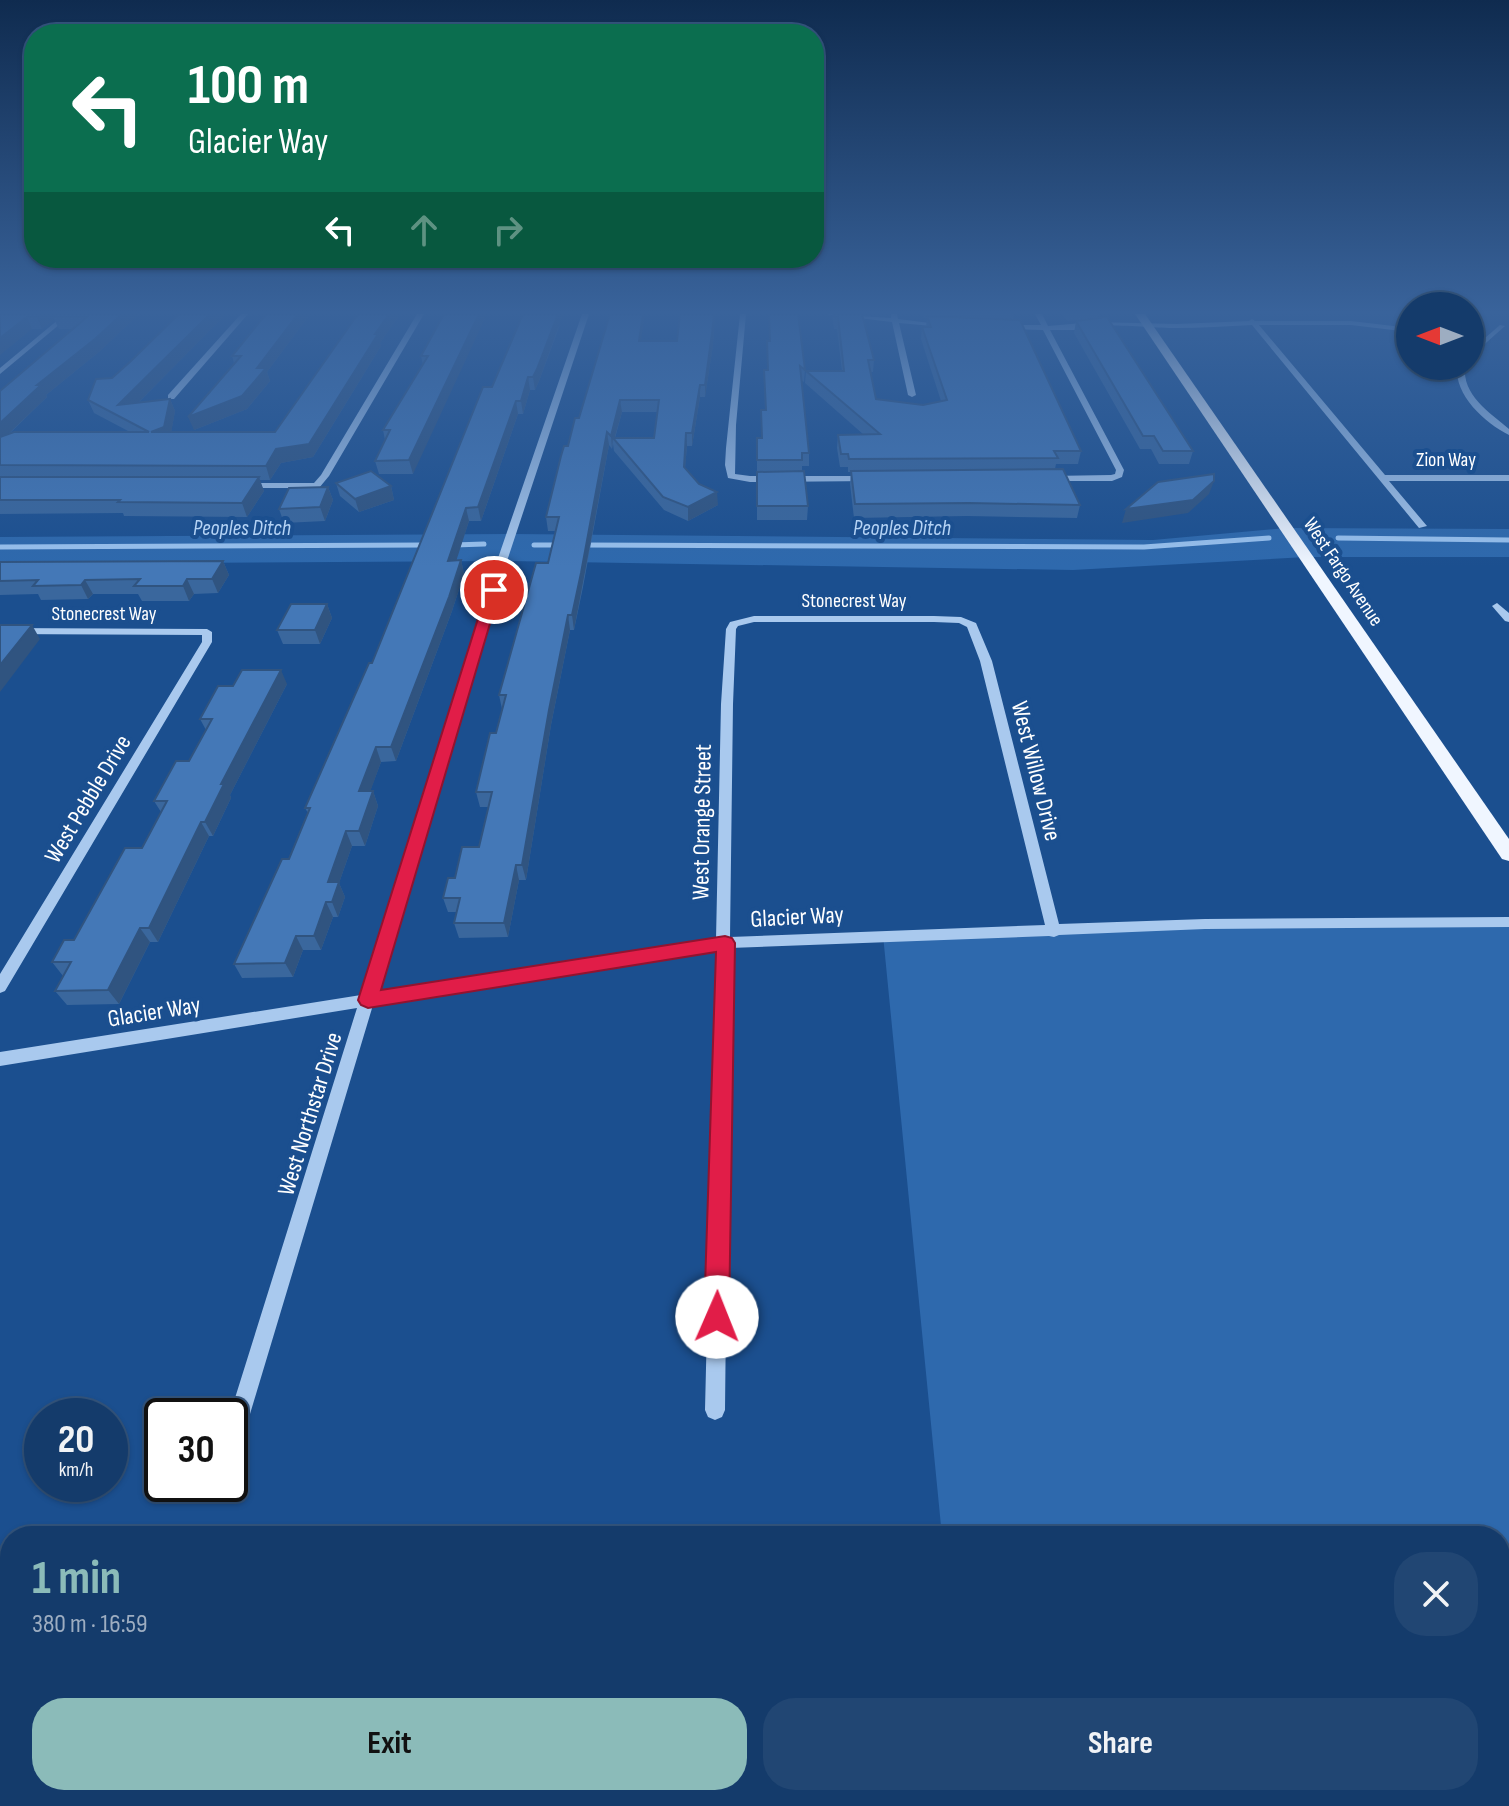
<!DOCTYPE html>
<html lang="en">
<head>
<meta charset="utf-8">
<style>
	:root { --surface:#143b6b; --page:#214673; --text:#f1f3f6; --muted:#9dadc1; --line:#33557e; --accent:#8bbbb9 }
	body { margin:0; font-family:"Sofia Sans Condensed",sans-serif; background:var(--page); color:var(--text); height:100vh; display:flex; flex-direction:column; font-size:30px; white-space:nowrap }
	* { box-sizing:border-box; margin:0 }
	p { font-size:26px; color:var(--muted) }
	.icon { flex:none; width:44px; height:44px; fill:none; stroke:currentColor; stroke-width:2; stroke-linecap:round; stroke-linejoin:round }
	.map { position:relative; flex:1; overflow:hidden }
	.panel { position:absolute; left:0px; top:1526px; width:1510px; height:280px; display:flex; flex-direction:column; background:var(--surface); border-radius:32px 32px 0 0; box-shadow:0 2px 6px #0004,0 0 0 2px var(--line) }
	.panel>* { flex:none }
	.guide { position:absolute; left:24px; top:24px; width:800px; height:244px; border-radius:32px; box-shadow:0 2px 6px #0004,0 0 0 2px var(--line); background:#0b6e4f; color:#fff; overflow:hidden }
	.needle { width:52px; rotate:270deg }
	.fabs { position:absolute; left:1396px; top:292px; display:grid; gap:16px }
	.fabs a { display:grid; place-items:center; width:88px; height:88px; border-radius:50%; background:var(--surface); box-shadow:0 2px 6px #0004,0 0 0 2px var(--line); font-size:40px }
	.speed { position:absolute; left:24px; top:1398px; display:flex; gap:16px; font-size:40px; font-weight:700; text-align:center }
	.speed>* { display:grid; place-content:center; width:104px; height:104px; border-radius:50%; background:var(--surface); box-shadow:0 2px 6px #0004,0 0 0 2px var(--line); line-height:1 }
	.speed small { font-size:20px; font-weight:400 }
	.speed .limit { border:4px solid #111; border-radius:12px; background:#fff; color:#111 }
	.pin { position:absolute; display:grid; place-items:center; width:68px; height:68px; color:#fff; margin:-34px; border:4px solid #fff; border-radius:50%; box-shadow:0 2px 8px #0007 }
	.me { position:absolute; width:88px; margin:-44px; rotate:1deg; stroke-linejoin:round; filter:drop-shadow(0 0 6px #0008) }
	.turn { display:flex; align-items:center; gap:28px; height:168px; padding:0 32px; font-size:36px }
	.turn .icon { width:104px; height:104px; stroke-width:2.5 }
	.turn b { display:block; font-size:56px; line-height:68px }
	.lanes { display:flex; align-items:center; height:76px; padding:0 32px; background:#0003; justify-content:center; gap:40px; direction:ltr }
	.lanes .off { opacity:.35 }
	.round { display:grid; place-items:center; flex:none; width:84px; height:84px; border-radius:32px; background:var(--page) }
	.headline { display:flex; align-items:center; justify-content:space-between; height:136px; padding:0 32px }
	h1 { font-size:48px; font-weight:700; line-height:60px; color:var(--accent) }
	.button { display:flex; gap:16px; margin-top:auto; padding:16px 32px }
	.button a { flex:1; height:92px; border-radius:32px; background:var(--accent); color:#111; font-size:32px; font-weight:700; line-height:92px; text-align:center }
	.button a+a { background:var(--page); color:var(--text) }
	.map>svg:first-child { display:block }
	.green { fill:#2e69ad }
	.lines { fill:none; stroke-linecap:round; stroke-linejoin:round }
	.stream { stroke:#9cc4f0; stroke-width:5 }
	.minor { fill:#a9c9ee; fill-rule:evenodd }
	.major { fill:#f0f6ff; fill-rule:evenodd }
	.wall { fill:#3a679d; fill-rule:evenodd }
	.shaded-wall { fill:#305480 }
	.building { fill:#4478b7; stroke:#305480; stroke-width:2 }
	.route { fill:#e11d48; stroke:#92132f; stroke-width:2 }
	.labels { text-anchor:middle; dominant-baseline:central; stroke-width:8; stroke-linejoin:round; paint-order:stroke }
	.far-street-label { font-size:20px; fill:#fff; stroke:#1b4f8f }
	.far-water-label { font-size:22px; font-style:italic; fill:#b5d3f5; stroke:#1b4f8f }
	.street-label { font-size:24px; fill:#fff; stroke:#1b4f8f }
</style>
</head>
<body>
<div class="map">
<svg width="1509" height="1806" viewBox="0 0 1509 1806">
	<rect width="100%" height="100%" fill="#1b4f8f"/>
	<!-- green -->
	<g class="green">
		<polygon points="1286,528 1509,529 1509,557 1306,557 1073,570 502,561 0,564 0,537 511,534 1153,540"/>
		<polygon points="1509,922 1509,1806 0,1806 0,1777 10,1777 10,1796 1500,1796 1500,1536 942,1536 883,935"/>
	</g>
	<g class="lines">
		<!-- stream -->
		<g class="stream">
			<polyline points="1338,538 1509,540"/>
			<polyline points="454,545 484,544"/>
			<polyline points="534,545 560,545"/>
			<polyline points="584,545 1144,547 1269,538"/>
			<polyline points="0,547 426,545"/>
		</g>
		<!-- minor -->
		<g class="minor">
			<polygon points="65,314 72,314 0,374 0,368"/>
			<polygon points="241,314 248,314 174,399 168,399 168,395"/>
			<polygon points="417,314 424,314 329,476 319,488 241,488 240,486 244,483 314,483 321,475"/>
			<path d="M582,314H589L507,561L377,993L716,939L721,704L726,629L730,622L754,616H934L961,617L976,623L992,661L1059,924L1205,919L1509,917V927L1205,929L1059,935L1054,937L1049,936L730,948L725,1410L722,1417L715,1420L708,1417L705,1410L716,950L373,1005L250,1414L247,1421L240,1424L233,1421L230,1414L357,1008L0,1066V1052L361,995L497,561ZM754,622H934L959,623L967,627L980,661L1045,925L730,937L733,704L736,629L738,626Z"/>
			<polygon points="740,314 746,314 736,425 735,474 750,476 869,476 872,477 872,481 750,482 728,478 725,465 726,448"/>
			<polygon points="825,314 891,318 891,314 897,314 898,319 946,325 943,327 899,323 916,395 912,397 908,395 892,322"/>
			<path d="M1035,314H1042L1048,326L1094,322L1177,324L1249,321L1252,319L1255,321H1351L1410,328V332L1351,325H1259L1385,475H1509V481H1389L1427,526L1419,528L1252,325C1226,326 1201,328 1175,328C1153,328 1089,321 1075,330H1050L1124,470L1122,477L1112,481H1047L1046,479L1050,476L1111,475L1115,474L1116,470L1043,330L1004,329L1000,327L1004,325H1041Z"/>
			<polygon points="1500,325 1505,326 1470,357 1470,351"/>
			<path d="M1457,366H1465C1462,395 1489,412 1509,429V435C1485,423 1454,395 1457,366Z"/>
			<polygon points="1497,603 1509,613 1509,622 1505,621 1492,606"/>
			<polygon points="0,628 207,629 212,632 212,642 5,991 0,993 0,974 202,642 202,635 0,634"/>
		</g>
		<!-- major -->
		<polygon class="major" points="1135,314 1145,314 1509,839 1509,861 1502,859"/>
	</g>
	<!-- wall -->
	<g class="wall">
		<polygon points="0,314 139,314 100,351 46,395 47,397 9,434 130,432 94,413 88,400 131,361 179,314 226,314 139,402 170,399 175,411 171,432 275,432 358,314 400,314 380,343 381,346 313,457 281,463 270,480 259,480 264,491 247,517 124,516 123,513 0,514 0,391 73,329 59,329 54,319 42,329 32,329"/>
		<polygon points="266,314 310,314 267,372 270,381 247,409 194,430 234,363 232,356"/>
		<polygon points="444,314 413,474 379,474 375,461 385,440 383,430 423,365 421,356"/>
		<path d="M680,314H715L713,345L705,397H700L692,446H687L685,468L718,505L688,521L664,510L614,451L613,444L612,449L609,445L583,587L574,630H570L551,725L526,880H519L508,937L459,938L454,923L457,912H448L443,898L455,878L479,847L488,807H480L476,792L496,733L502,709L499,695L548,563L556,531H548L546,517L568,446L579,418L641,341H677ZM622,412H657L654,438H615Z"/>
		<polygon points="832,314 862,314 874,360 873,372 871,372 876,399 923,405 941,401 921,339 922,327 926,327 927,318 923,317 922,314 1014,314 1013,319 1081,451 1078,464 1056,464 1055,469 1080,505 1077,518 967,516 854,518 850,484 851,472 848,472 848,467 840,467 837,448 838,435 864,435 805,383 806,371 842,371 837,329 834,329"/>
		<polygon points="1063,314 1099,314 1098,318 1193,451 1189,464 1159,464 1151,449 1140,449 1074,333 1076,321 1087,320 1067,321"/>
		<polygon points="560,325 539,381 535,390 530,390 523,414 518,414 481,521 469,521 456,560 461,560 464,574 452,611 396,761 381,762 370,791 373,791 378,806 365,846 352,846 339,883 345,897 338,917 333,917 321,950 303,950 293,977 242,978 234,964 289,859 308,813 305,808 372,663 492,387"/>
		<polygon points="767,341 805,370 804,382 801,380 809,453 809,466 802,466 802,471 808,506 807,520 757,520 757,438 762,438 761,410 765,410 764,370 767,370"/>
		<polygon points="336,483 391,486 394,500 359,512 340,496"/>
		<polygon points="328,487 333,500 325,521 284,523 279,509"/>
		<polygon points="223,561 229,575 218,593 194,594 189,601 142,601 138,594 93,594 88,599 41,600 38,594 0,595 0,562"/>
		<polygon points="327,604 332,618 320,644 283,644 277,630"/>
		<polygon points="287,684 230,795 231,798 213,836 209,836 158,942 150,942 119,1004 67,1005 55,991 63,976 52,962 74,940 142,848 161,812 154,801 189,761 206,730 200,719"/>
	</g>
	<!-- shaded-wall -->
	<g class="shaded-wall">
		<polygon points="41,314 60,314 53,317 54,319 42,329 37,317"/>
		<polygon points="122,314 139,314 100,351 46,395 47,397 0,442 0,423 37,385"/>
		<polygon points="210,314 226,314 124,417 118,405"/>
		<polygon points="298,314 310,314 267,372 270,381 247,409 194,430 188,417 257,368"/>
		<polygon points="389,314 400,314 380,343 381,346 313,457 281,463 270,480 266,466 276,449 375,334"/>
		<polygon points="479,314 487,314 413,474 409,460"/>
		<polygon points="558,314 563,314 539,381 535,390 533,377"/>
		<polygon points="643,314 645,314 639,353 639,341"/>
		<polygon points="714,314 715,314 713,345 705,397 705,385"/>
		<polygon points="27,317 32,329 0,355 0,338"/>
		<polygon points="528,377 530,390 523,414 521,401"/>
		<polygon points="700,385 700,397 692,446 692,433"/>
		<polygon points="170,399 175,411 170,440 151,432"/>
		<polygon points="620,400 622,412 614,440 613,438 612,449 611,436"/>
		<polygon points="516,401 518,414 481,521 478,507"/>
		<polygon points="607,432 609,445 574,630 572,615"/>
		<polygon points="686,433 687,446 684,480 684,467"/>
		<polygon points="259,477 264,491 247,517 242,503"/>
		<polygon points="1214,481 1209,494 1188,513 1122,523 1126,509"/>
		<polygon points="391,486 394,500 359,512 355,499"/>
		<polygon points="328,487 333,500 325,521 320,507"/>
		<polygon points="717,492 718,505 688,521 688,507"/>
		<polygon points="466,508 469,521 452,574 448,561"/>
		<polygon points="461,560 464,574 452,611 396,761 391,747"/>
		<polygon points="223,561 229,575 218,593 212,579"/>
		<polygon points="187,579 194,594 189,601 183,586"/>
		<polygon points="85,580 93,594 88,599 81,585"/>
		<polygon points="327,604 332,618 320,644 315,630"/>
		<polygon points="568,615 570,630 551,725 526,880 522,865 549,710"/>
		<polygon points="32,625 40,639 0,692 0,665"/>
		<polygon points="281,670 287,684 230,795 231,798 213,836 205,822 221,784"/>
		<polygon points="376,747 381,762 365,806 359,791"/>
		<polygon points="373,791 378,806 365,846 359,831"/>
		<polygon points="201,822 209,836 158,942 149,928"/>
		<polygon points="346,831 352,846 339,883 345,897 338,917 332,902 328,882"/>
		<polygon points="516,865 519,880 508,937 504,923"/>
		<polygon points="326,902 333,917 321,950 314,936"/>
		<polygon points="140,928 150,942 119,1004 108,990"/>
		<polygon points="296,936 303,950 293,977 285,963"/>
	</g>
	<!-- building -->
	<g class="building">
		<polygon points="0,314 41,314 37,317 27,317 0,338"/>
		<polygon points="57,314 122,314 95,339 37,385 41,385 0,423 0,391 87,317 53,317"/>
		<polygon points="179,314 210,314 118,405 170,399 164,427 151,432 275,432 358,314 389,314 375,334 378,334 309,444 276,449 266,466 0,465 0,437 14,432 149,432 88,400 96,379 112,378 131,361"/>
		<polygon points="266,314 298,314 257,368 266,368 242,396 188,417 241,356 232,356"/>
		<polygon points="444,314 479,314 409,460 375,461 390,430 383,430 428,356 421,356"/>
		<polygon points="523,314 558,314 537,369 533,377 528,377 521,401 516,401 478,507 466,508 448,561 461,560 449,597 391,747 376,747 359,791 373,791 359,831 346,831 328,882 339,882 332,902 326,902 314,936 296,936 285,963 234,964 282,859 289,859 310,808 305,808 369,663 372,663 483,387 492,387"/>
		<polygon points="610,314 643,314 639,341 677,341 680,314 714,314 712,333 705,385 700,385 692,433 686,433 684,467 699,484 717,492 688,507 663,497 613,438 654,438 659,400 620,400 611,436 607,432 581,573 572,615 568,615 549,710 522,865 516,865 504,923 454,923 460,898 443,898 448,878 455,878 462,847 479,847 492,792 476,792 490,733 496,733 506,695 499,695 536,563 548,563 559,517 546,517 561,456 564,446 568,446 575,418 579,418"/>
		<polygon points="769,314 798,314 805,370 800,366 809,453 802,453 802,460 757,460 757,438 762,438 761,410 766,410 764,370 768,370 767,341 770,341"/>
		<polygon points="834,314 862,314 874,360 868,360 876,399 923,405 947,400 922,327 931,327 927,316 1020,320 1081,451 1054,451 1058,458 849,459 848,454 841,454 838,435 880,434 806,371 844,371 838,317 834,317"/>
		<polygon points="1107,317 1193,451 1163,451 1154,436 1143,436 1076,321"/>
		<polygon points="1063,469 1080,505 969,503 855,504 851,471"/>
		<polygon points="371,471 391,486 355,499 336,483"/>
		<polygon points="804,471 808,506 757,506 757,472"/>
		<polygon points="1214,474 1214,481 1193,500 1126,509 1158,482"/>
		<polygon points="0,477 259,477 242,503 118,502 120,500 0,500"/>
		<polygon points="328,487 320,507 279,509 289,488"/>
		<polygon points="223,561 212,579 187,579 183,586 134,586 140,579 85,580 81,585 33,586 38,580 0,581 0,562"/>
		<polygon points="291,604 327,604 315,630 277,630"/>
		<polygon points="0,625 32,625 0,665"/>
		<polygon points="242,670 281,670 221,784 224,784 205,822 201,822 149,928 140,928 108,990 55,991 71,962 52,962 64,940 74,940 125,848 142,848 167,801 154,801 176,761 189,761 212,719 200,719 218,686 233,686"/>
	</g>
	<!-- sky -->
	<linearGradient id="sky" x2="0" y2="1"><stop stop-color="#0f2b4f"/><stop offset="0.55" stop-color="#39639b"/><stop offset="1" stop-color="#39639b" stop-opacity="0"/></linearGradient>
	<rect width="1509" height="567" fill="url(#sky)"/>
	<!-- route -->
	<polygon class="route" points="494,586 500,590 381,990 725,936 732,938 735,943 729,1317 726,1326 717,1329 708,1326 704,1317 716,952 368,1008 361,1005 358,1000 487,590"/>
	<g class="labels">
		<!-- far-street labels -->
		<g class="far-street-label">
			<text x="1446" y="460">Zion Way</text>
			<text transform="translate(1343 572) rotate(56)">West Fargo Avenue</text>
			<text x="854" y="601">Stonecrest Way</text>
			<text x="104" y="614">Stonecrest Way</text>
		</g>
		<!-- far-water labels -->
		<g class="far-water-label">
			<text x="242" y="528">Peoples Ditch</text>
			<text x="902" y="528">Peoples Ditch</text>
		</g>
		<!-- street labels -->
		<g class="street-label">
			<text transform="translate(1036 771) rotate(76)">West Willow Drive</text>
			<text transform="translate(88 799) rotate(-59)">West Pebble Drive</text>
			<text transform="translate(702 822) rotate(-89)">West Orange Street</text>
			<text transform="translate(797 917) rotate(-3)">Glacier Way</text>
			<text transform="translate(154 1012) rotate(-9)">Glacier Way</text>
			<text transform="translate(310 1114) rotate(-73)">West Northstar Drive</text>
		</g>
	</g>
</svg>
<div class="fabs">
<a><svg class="needle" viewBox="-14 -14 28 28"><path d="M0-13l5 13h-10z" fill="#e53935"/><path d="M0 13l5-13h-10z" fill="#9dadc1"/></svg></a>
</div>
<div class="speed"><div>20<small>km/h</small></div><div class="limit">30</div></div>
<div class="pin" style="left:494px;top:590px;background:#d93025"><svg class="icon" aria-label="arrive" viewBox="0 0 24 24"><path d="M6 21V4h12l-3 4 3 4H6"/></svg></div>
<svg class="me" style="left:717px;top:1317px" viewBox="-20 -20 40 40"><circle r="19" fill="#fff"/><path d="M0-13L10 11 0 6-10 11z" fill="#e11d48"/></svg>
<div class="guide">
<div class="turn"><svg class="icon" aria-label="left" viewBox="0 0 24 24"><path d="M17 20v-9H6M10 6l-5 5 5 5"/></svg><div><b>100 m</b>Glacier Way</div></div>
<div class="lanes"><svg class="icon" aria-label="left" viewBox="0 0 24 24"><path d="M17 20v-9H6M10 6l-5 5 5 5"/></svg><svg class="icon off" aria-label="ahead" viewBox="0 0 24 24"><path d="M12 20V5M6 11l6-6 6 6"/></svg><svg class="icon off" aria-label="right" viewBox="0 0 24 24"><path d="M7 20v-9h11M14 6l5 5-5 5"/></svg></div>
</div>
<section class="panel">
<div class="headline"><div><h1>1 min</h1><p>380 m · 16:59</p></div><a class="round"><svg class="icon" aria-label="close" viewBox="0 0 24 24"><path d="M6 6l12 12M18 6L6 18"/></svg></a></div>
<div class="button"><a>Exit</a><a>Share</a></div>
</section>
</div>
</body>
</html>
